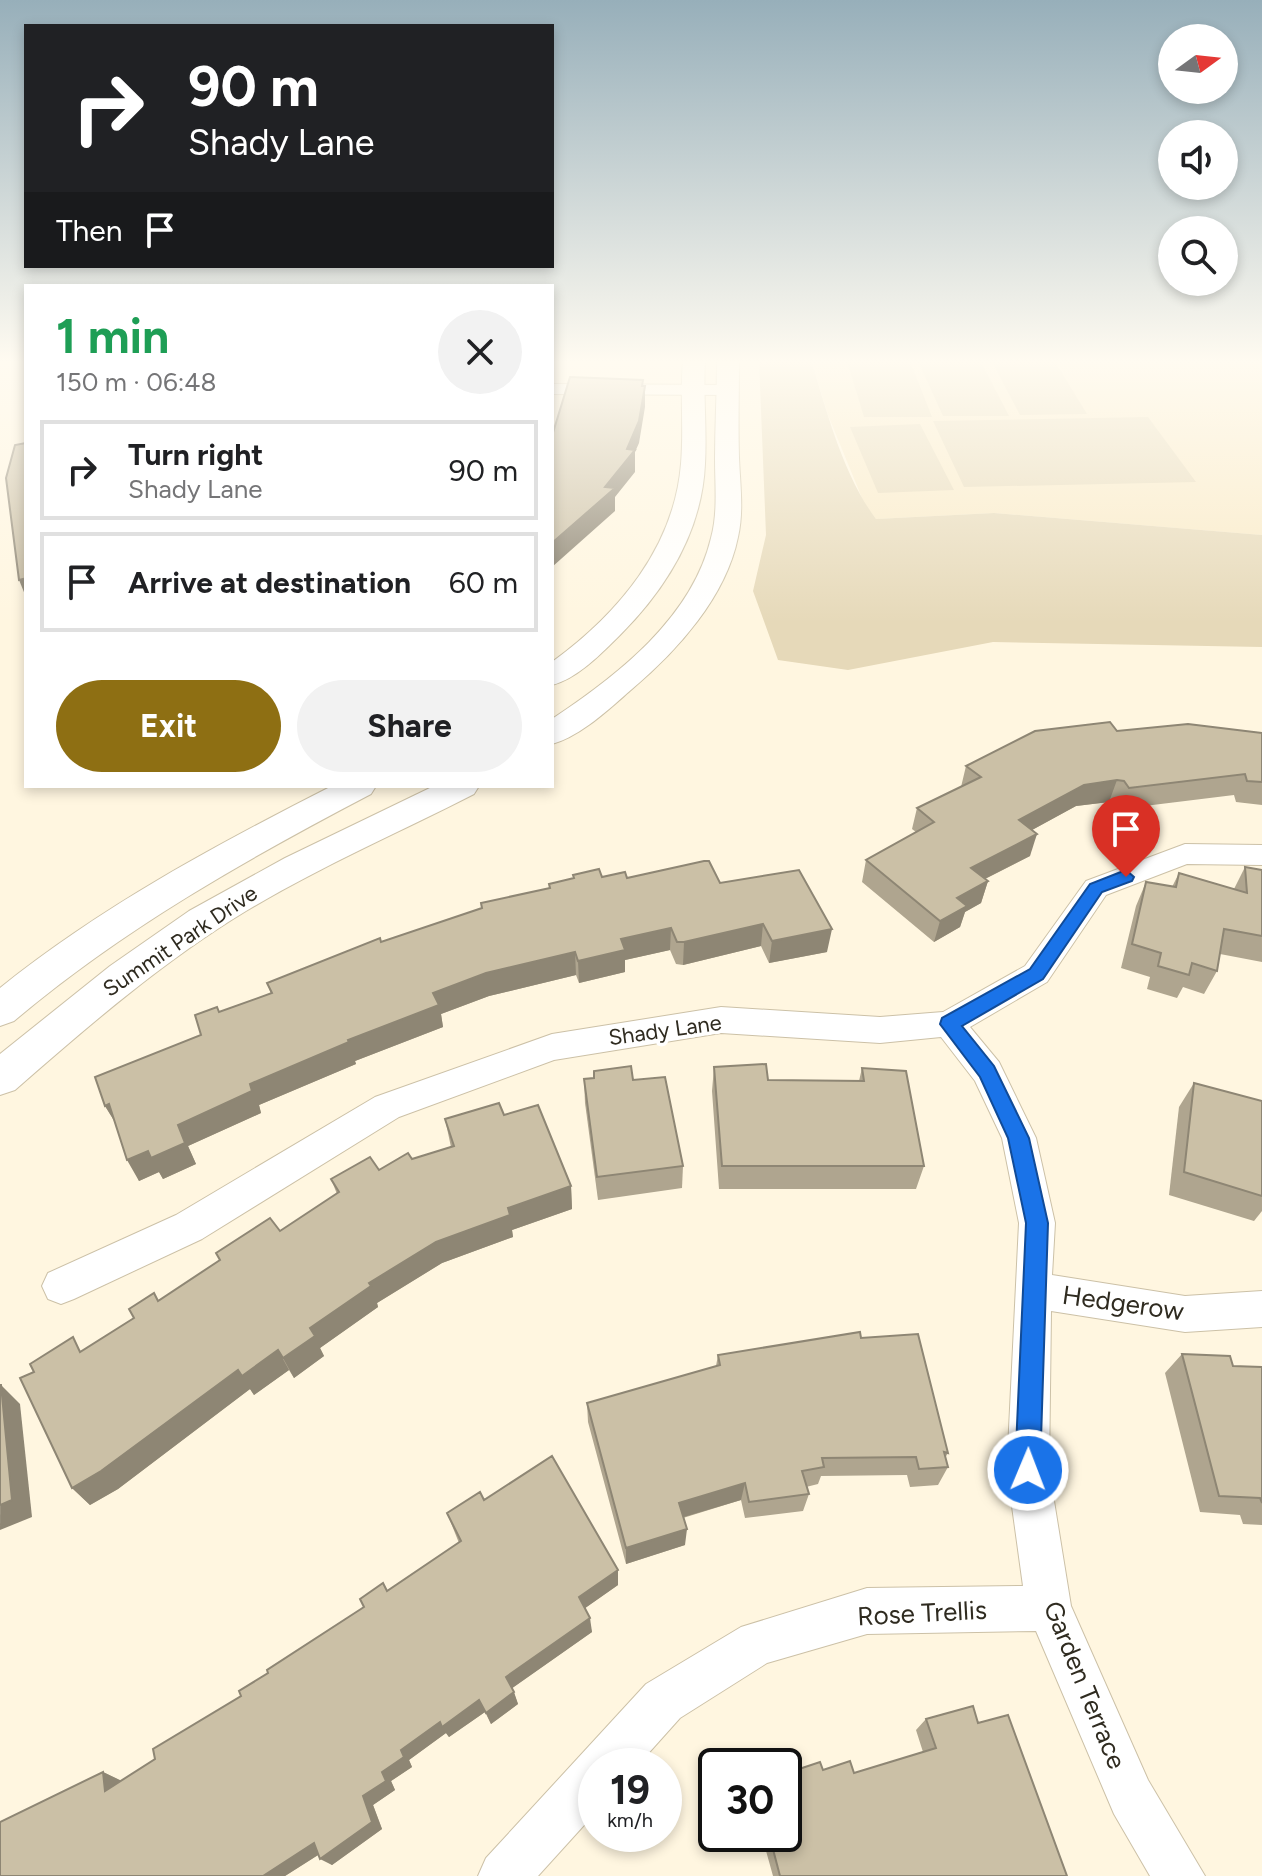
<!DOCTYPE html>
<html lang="en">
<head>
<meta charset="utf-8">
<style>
	:root { --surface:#fff; --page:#f2f2f2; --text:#202124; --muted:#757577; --line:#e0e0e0; --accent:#8e6f13 }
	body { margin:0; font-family:Figtree,sans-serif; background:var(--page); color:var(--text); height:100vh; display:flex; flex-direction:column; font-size:30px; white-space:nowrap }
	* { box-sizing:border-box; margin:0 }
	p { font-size:26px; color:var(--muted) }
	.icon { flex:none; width:44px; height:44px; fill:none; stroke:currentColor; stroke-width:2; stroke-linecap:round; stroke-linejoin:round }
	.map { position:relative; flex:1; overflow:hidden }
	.sheet { position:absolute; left:24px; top:284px; width:530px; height:504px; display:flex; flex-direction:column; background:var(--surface); border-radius:0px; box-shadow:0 4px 12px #0003 }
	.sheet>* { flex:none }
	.hud { position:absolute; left:24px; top:24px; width:530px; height:244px; border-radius:0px; box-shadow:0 4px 12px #0003; background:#202124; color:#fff; overflow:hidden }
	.needle { width:52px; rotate:75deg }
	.controls { position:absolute; left:1158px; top:24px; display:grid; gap:16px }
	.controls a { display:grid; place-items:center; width:80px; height:80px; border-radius:50%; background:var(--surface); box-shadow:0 4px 12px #0003; font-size:40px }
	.speed { position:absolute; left:578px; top:1748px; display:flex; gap:16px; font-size:40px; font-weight:700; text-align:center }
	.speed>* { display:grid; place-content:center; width:104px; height:104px; border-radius:50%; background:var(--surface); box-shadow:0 4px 12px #0003; line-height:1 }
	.speed small { font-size:20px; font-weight:400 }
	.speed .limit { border:4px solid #111; border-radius:12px; background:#fff; color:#111 }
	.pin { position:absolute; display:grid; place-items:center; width:68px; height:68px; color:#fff; margin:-82px -34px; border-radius:50% 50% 50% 0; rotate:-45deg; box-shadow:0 0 8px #0007 }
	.pin .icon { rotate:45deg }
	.me { position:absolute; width:88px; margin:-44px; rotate:1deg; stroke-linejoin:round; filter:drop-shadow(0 0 6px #0008) }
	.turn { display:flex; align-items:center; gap:28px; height:168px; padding:0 32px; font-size:36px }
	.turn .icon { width:104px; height:104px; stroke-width:2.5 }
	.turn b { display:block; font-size:56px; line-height:68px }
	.then { display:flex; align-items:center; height:76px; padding:0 32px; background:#0003; gap:16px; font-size:30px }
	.round { display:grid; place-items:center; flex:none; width:84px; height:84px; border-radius:42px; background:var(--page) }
	.head { display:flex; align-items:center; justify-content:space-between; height:136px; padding:0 32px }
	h1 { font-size:48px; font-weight:700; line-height:60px; color:#1e9e55 }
	.primary-button { display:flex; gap:16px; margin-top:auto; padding:16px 32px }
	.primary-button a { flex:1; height:92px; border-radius:48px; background:var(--accent); color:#fff; font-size:32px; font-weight:700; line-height:92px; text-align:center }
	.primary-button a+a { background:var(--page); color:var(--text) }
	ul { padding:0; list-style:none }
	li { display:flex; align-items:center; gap:24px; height:100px; margin:0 16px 12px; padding:0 16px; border:4px solid var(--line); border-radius:0px }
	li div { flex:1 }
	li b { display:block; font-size:30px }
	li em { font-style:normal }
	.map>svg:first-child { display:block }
	.built { fill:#f9eac7 }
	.green { fill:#e6d9b9 }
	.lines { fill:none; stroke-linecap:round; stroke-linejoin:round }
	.minor-casing { stroke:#ccc1a7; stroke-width:2 }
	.tertiary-casing { stroke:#ccc1a7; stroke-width:2 }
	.minor { fill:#fff; fill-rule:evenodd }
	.tertiary { fill:#fff; fill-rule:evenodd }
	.wall { fill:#afa58f }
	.shaded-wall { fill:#8e8674 }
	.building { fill:#cbc0a6; stroke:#8e8674; stroke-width:2 }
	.route { fill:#1a73e8; stroke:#114b97; stroke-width:2 }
	.labels { text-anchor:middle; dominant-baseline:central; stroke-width:7; stroke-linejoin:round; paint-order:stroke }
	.street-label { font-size:22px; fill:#2f2b20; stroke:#fff }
	.near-street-label { font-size:26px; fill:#2f2b20; stroke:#fff }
</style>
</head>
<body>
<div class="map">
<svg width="1262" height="1876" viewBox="0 0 1262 1876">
	<rect width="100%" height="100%" fill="#fff6e0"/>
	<!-- built -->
	<polygon class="built" points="811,360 1262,360 1262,535 994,513 876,519 864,503 828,415"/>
	<!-- green -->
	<g class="green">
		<path d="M759,360H811C827,412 843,475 876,519L994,513L1262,535V647L993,642L848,670L778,660L753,591L766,535Z"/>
		<polygon points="980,360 1009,416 943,416 918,361"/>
		<polygon points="991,360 1054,360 1087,414 1020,415"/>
		<polygon points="847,361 910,361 932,417 864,417"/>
		<polygon points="1148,417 1196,482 964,487 933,421"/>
		<polygon points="920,424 954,490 878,493 850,427"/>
	</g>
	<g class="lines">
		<defs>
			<g id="minor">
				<polygon points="552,384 728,385 737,390 728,395 552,394"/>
				<polygon points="1185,844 1262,845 1262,865 1187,864 1106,895 1047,982 970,1027 999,1062 1036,1138 1055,1223 1052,1275 1185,1296 1262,1291 1262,1327 1185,1332 1051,1311 1049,1470 1071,1606 1148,1780 1205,1876 1150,1876 1114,1814 1036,1631 867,1634 767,1663 680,1718 637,1766 596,1766 596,1812 538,1876 478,1876 486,1858 646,1684 741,1627 867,1588 1023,1586 1007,1470 1019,1223 1002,1138 975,1081 941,1037 880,1043 721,1033 554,1060 399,1117 202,1239 74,1299 61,1304 48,1299 42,1286 48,1273 176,1215 375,1097 552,1034 721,1007 880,1017 943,1012 1025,966 1086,881"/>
			</g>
			<g id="tertiary">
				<path d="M683,360H705C703,395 707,429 705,464C702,531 666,589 620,635C602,653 577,679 552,685V662C618,614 674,548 681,464C684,429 680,395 683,360Z"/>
				<path d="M717,360H739C739,393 738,425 739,458C740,484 744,511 738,537C726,597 677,651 632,689C609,709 581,736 552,744V719C617,676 692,618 711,538C718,513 715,485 715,459C715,426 717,393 717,360Z"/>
				<path d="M332,786H376L371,794C245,860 123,929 14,1021L0,1026V988C102,906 216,845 332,786Z"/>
				<path d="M434,786H479L474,794C398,833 319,867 246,911C162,962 88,1026 15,1090L0,1095V1054L110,966L189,911L285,858Z"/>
			</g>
		</defs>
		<!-- minor casing -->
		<use href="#minor" class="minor-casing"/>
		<!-- tertiary casing -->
		<use href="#tertiary" class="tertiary-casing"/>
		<!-- minor -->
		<use href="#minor" class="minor"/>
		<!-- tertiary -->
		<use href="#tertiary" class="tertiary"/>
	</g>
	<!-- wall -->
	<g class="wall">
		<polygon points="1117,731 1262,733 1262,805 1236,802 1234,795 1120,809 1116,803 1109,802 1076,806 1032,830 1030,856 985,879 988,881 981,903 965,912 960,927 934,942 862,882 866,860 916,832 912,829 917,808 961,787 966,766"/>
		<polygon points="1245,867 1262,870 1262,962 1220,954 1217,971 1204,994 1183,987 1177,998 1147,989 1150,977 1121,968 1136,906 1146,882 1172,887 1179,873 1234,889"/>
		<polygon points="573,875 720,883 827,952 769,963 761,946 683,965 676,964 670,950 625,960 625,972 579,983 576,975 489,996 441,1014 443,1027 355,1061 356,1064 259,1105 261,1113 188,1146 196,1164 163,1179 159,1172 139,1181 115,1122 105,1106 201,1035 219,1012 271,994 267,983 381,942 549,888 549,884 573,878"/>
		<polygon points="714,1067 768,1080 859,1081 862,1068 924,1166 916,1189 719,1189 712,1091"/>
		<polygon points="584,1079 633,1080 683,1166 682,1188 598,1200 585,1103"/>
		<polygon points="1194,1083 1262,1101 1262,1211 1254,1221 1169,1195 1179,1107"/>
		<polygon points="504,1115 571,1186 572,1209 512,1230 513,1237 442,1263 377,1303 378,1307 320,1348 324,1356 294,1378 289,1370 254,1395 250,1389 118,1489 90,1505 72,1488 34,1372 84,1350 134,1318 280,1231 337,1194 331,1179 379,1170 451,1147 445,1119"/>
		<polygon points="861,1338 948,1453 945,1458 948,1467 938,1485 910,1487 907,1475 821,1476 818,1484 806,1487 809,1494 803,1511 745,1518 741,1500 683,1518 685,1545 626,1564 588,1422 587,1403 716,1366 718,1355"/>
		<polygon points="1182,1354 1233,1366 1262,1367 1262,1525 1243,1524 1240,1515 1200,1512 1165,1373"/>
		<polygon points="484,1500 618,1585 585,1608 592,1632 512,1688 518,1704 491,1724 485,1712 449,1737 446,1733 409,1760 412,1767 391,1781 395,1790 373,1805 382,1829 332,1865 318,1855 285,1876 0,1876 103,1772 121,1781 155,1759 241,1696 268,1673 459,1543 447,1513"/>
		<polygon points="926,1719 978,1723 1067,1876 773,1876 763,1840 752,1844 750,1834 784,1834 823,1770 854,1773 923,1752 916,1730"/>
	</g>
	<!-- shaded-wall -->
	<g class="shaded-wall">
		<polygon points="643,380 643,400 645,386 645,407 639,443 635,452 635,472 615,497 615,511 552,567 552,543 605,487 627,449"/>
		<polygon points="23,579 26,586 26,597 19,580"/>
		<polygon points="1117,780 1109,802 1076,806 1012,841 1019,820 1084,785"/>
		<polygon points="1037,834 1030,856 965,889 971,868"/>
		<polygon points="988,881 981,903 965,912 960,927 934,942 940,921 957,898"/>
		<polygon points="763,924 761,946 683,965 684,942"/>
		<polygon points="671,928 670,950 625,960 625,972 579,983 578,961 621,939"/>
		<polygon points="832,929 827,952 769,963 772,941"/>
		<polygon points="575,952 576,975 489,996 441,1014 443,1027 355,1061 356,1064 259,1105 261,1113 188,1146 196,1164 163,1179 159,1172 139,1181 127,1160 178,1125 250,1084 348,1040 433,993 486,973"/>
		<polygon points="109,1104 118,1127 105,1106"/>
		<polygon points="571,1186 572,1209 512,1230 513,1237 442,1263 377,1303 378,1307 320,1348 324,1356 294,1378 283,1358 310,1328 369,1283 436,1242 508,1208"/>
		<polygon points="278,1350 289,1370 254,1395 250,1389 118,1489 90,1505 72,1488 238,1370"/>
		<polygon points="1,1385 20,1404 32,1517 0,1530"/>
		<polygon points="745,1483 741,1500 677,1519 679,1503"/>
		<polygon points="687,1529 685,1545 626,1564 626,1548"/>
		<polygon points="618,1570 618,1585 581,1611 579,1597"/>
		<polygon points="590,1618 592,1632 511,1689 506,1677"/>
		<polygon points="514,1692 518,1704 491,1724 486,1713"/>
		<polygon points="479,1700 485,1712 449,1737 446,1733 409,1760 412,1767 391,1781 395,1790 373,1805 382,1829 332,1865 320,1859 363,1796 401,1750 440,1722"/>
		<polygon points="103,1772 122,1781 105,1791"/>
		<polygon points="765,1834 768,1834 763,1840 752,1844 757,1837"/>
		<polygon points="314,1843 326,1850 285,1876 263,1876"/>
	</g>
	<!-- building -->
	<g class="building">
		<polygon points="570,377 643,380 642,386 645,386 639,421 627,449 635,450 605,487 615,488 552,543 552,436"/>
		<polygon points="26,443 26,588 24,588 23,579 19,580 6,478 15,445"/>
		<polygon points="1110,722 1117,731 1188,724 1262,733 1262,782 1247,781 1245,774 1129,788 1124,781 1117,780 1084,785 1019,820 1037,834 971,868 988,881 957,898 967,906 940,921 866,860 934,822 917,808 981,777 966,766 1035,731"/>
		<polygon points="704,861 709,861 720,883 799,870 832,929 772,941 763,924 684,942 677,942 671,928 621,939 625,950 578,961 575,952 486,973 433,993 439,1005 348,1040 349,1042 250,1084 252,1091 178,1125 185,1143 151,1158 148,1151 127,1160 109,1104 105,1106 95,1077 201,1035 195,1015 217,1007 219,1012 272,993 267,983 380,938 381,942 482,908 481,903 550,888 549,884 574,878 573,875 599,869 602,877 625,872 627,878"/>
		<polygon points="1245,867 1262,870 1262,936 1224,929 1217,971 1192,963 1189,975 1158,966 1161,953 1132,944 1146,882 1176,887 1179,873 1247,893"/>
		<polygon points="766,1064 768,1080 864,1081 862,1068 906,1071 924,1166 722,1166 714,1067"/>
		<polygon points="631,1066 633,1080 665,1077 683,1166 597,1177 584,1079 594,1078 594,1071"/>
		<polygon points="1194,1083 1262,1101 1262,1196 1184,1172"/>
		<polygon points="499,1103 504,1115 538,1105 571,1186 508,1208 510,1215 436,1242 369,1283 371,1286 310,1328 315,1336 283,1358 278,1350 242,1376 238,1370 101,1471 72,1488 20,1378 34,1372 30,1364 73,1337 80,1352 134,1318 129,1309 154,1293 158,1301 220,1260 216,1253 270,1218 280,1231 339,1192 331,1179 370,1157 379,1170 408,1153 412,1159 454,1146 445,1119"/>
		<polygon points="860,1332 861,1338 918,1334 948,1453 944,1452 948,1467 919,1469 916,1457 822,1458 824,1467 802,1471 809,1494 749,1502 745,1483 679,1503 687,1529 626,1548 587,1403 720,1365 718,1355"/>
		<polygon points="1182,1354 1230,1356 1233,1366 1262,1367 1262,1503 1260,1498 1219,1496"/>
		<polygon points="0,1385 1,1385 12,1500 0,1505"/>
		<polygon points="552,1456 618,1570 579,1597 590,1618 506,1677 514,1692 486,1713 479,1700 442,1727 440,1722 401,1750 404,1757 382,1772 386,1781 363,1796 372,1822 320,1859 314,1843 263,1876 0,1876 0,1822 103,1772 105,1791 155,1759 153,1749 241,1696 239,1691 268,1673 267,1670 364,1607 360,1599 383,1583 387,1591 461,1541 447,1513 480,1492 484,1500"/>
		<polygon points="973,1706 978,1723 1008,1715 1067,1876 780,1876 769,1834 784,1834 784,1774 820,1762 823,1770 850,1761 854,1773 936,1748 926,1719"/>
		<polygon points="778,1762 779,1766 765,1766"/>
	</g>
	<!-- sky -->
	<linearGradient id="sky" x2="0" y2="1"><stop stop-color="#97afba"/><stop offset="0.58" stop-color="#fffbf1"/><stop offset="1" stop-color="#fffbf1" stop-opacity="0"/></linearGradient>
	<rect width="1262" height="623" fill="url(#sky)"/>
	<!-- route -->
	<polygon class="route" points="1126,870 1134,877 1132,881 1102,892 1043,979 962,1026 994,1066 1029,1138 1048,1223 1040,1470 1037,1479 1028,1483 1019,1479 1015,1470 1026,1223 1008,1138 980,1077 940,1024 942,1018 1030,969 1090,884"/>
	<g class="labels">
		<!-- street labels -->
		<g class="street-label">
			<text transform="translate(180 941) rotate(-34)">Summit Park Drive</text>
			<text transform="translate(665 1030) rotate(-8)">Shady Lane</text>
		</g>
		<!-- near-street labels -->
		<g class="near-street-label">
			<text transform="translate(1123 1303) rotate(8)">Hedgerow</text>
			<text transform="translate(922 1613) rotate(-3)">Rose Trellis</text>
			<text transform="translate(1085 1685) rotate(68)">Garden Terrace</text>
		</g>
	</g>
</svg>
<div class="controls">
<a><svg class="needle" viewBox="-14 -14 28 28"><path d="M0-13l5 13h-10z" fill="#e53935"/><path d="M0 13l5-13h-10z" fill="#757577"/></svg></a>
<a><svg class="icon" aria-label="sound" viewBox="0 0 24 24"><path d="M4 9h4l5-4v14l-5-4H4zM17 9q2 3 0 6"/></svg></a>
<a><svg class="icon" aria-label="search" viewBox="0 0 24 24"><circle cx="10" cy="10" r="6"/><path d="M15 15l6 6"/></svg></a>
</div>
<div class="speed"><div>19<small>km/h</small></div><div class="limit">30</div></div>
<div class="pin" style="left:1126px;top:877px;background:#d93025"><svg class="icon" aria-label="arrive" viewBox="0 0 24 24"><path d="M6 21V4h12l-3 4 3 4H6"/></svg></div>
<svg class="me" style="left:1028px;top:1470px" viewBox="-20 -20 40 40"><circle r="17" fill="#1a73e8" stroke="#fff" stroke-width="3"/><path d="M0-11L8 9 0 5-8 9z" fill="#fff"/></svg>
<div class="hud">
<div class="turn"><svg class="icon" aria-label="right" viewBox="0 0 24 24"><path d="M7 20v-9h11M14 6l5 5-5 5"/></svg><div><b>90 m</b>Shady Lane</div></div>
<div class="then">Then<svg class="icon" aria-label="arrive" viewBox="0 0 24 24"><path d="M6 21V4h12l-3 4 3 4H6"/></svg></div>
</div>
<section class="sheet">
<div class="head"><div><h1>1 min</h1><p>150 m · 06:48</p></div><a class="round"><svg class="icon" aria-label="close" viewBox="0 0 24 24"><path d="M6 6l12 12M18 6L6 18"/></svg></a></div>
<ul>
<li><svg class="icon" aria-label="right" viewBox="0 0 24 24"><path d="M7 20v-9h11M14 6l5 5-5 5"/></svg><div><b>Turn right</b><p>Shady Lane</p></div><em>90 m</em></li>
<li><svg class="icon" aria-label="arrive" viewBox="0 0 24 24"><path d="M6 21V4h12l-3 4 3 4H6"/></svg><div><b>Arrive at destination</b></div><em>60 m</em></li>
</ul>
<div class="primary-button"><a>Exit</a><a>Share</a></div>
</section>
</div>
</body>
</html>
